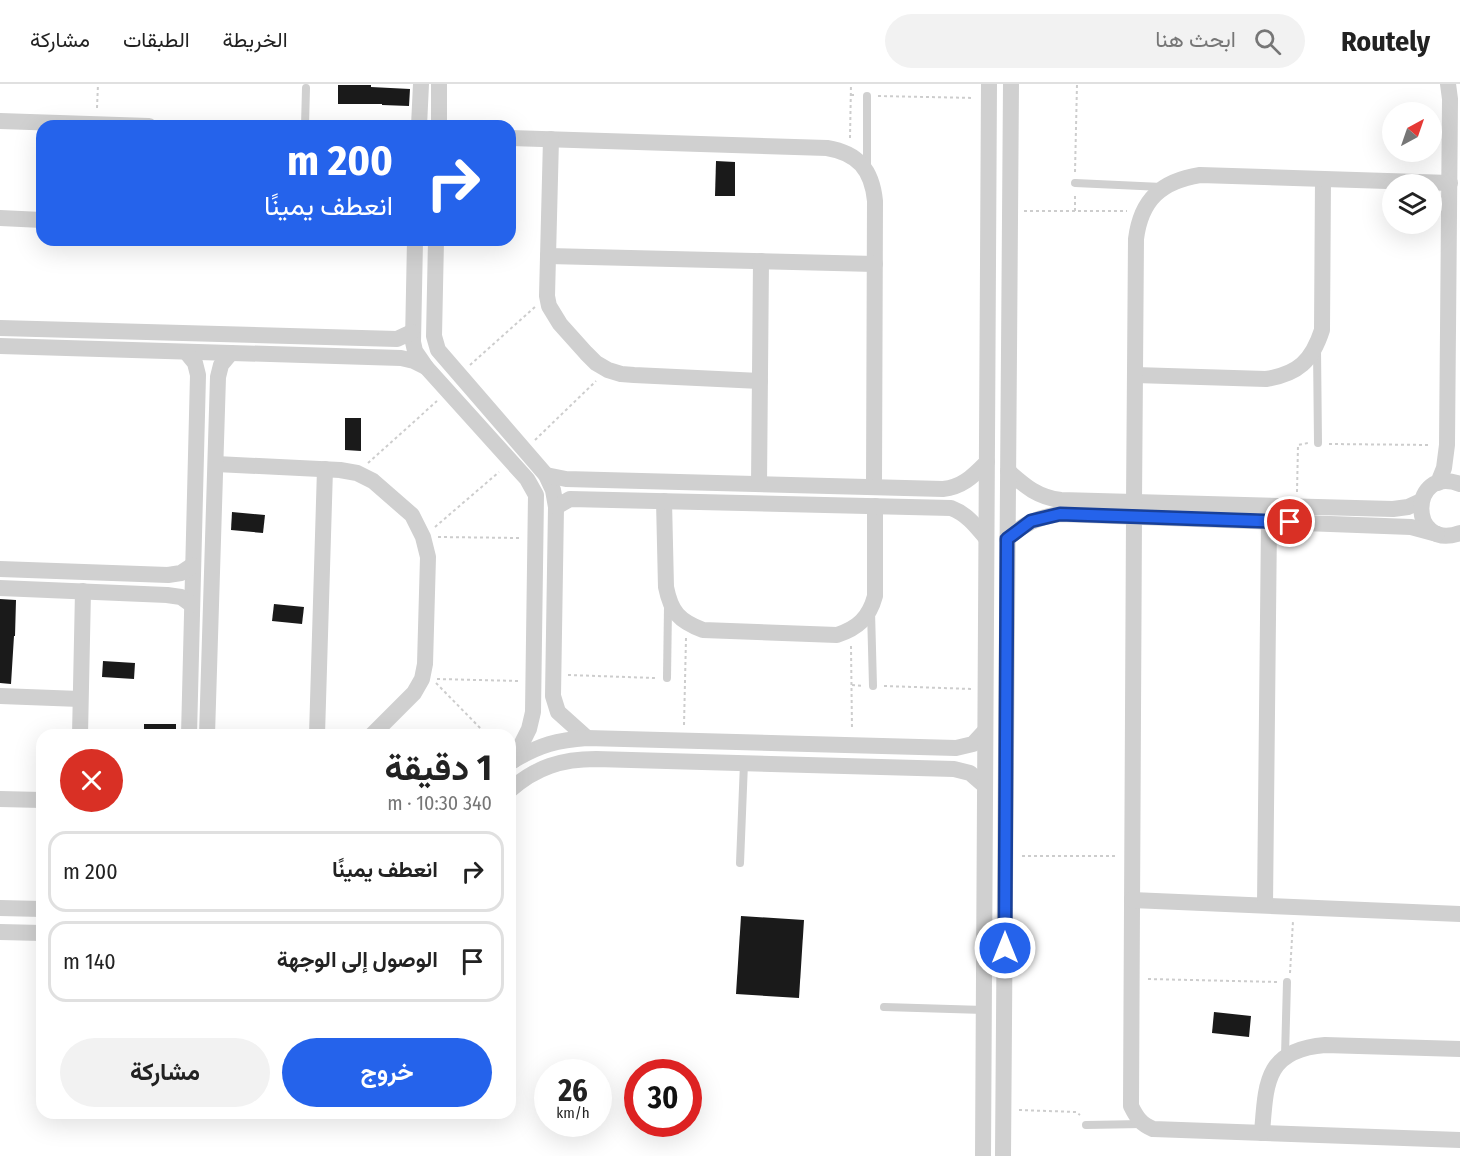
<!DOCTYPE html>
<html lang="ar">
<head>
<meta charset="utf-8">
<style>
	:root { --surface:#fff; --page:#f2f2f2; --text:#222; --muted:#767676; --line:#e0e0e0; --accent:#2563eb }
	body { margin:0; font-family:"Fira Sans Condensed",Vazirmatn,sans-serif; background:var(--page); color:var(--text); direction:rtl; height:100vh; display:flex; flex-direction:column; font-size:22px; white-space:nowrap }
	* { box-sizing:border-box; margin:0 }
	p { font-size:20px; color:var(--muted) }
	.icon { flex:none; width:33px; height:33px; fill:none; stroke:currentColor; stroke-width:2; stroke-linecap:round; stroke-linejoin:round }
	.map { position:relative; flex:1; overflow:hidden; direction:ltr }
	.details { position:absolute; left:36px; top:645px; width:480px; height:390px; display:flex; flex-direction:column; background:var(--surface); border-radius:18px; box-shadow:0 6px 24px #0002; direction:rtl }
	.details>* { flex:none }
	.hud { position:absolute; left:36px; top:36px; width:480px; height:126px; border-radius:18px; box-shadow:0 6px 24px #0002; direction:rtl; background:#2563eb; color:#fff; overflow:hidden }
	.needle { width:39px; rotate:40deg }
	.controls { position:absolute; left:1382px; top:18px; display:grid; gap:12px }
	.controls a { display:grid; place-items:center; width:60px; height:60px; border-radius:50%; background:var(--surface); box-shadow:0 6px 24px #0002; font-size:30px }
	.speed { position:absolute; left:534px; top:975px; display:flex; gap:12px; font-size:30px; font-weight:700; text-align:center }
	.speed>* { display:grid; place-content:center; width:78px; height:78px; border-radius:50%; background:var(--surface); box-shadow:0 6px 24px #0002; line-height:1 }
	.speed small { font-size:15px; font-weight:400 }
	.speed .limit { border:9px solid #d22; background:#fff; color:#111 }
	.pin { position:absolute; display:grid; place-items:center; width:51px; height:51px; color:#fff; margin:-26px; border:3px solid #fff; border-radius:50%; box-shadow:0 2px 6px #0007 }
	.me { position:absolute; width:66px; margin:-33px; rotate:0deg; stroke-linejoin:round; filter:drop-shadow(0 0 4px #0008) }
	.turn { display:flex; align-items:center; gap:21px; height:126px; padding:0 24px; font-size:27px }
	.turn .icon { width:78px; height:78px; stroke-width:2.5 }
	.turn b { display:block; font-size:42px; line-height:51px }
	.round { display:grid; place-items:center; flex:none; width:63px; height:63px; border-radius:32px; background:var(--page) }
	.overview { display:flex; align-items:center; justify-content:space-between; height:102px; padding:0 24px }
	h1 { font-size:36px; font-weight:700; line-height:45px }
	.action { display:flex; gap:12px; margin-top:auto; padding:12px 24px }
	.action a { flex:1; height:69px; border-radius:36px; background:var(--accent); color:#fff; font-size:24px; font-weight:700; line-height:69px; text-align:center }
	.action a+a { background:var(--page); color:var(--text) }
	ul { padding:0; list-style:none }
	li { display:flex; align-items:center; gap:18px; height:81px; margin:0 12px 9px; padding:0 12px; border:3px solid var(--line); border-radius:18px }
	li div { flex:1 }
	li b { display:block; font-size:22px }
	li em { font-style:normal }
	header { display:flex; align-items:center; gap:36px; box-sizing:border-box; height:84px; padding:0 30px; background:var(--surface); border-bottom:2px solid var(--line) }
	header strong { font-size:28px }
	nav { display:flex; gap:33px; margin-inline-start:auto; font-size:21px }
	.search { width:420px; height:54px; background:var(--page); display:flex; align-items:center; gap:15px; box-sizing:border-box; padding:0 21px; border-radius:33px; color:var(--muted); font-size:22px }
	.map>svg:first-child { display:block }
	.building { fill:#1a1a1a }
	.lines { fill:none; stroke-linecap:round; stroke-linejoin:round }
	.path { stroke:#cdcdcd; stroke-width:2; stroke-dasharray:3 3; stroke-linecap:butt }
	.lane { stroke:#d0d0d0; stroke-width:8 }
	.street { stroke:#d0d0d0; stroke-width:16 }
	.route-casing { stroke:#184099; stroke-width:15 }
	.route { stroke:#2563eb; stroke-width:10 }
</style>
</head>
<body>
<header>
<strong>Routely</strong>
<div class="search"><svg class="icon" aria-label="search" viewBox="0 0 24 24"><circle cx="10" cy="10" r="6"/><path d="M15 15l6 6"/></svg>ابحث هنا</div>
<nav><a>الخريطة</a><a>الطبقات</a><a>مشاركة</a></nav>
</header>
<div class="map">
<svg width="1460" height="1072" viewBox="0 0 1460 1072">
	<rect width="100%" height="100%" fill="#fff"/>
	<!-- building -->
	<g class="building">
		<polygon points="338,1 371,1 371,3 410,5 409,22 382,21 382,20 338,20"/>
		<polygon points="716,77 735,78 735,112 715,112"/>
		<polygon points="345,334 361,334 361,367 345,366"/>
		<polygon points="232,428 265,431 263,449 231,446"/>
		<polygon points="0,515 16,516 15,552 14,552 11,600 0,599"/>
		<polygon points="274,520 304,523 302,540 272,537"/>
		<polygon points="103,577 135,579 134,595 102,593"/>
		<rect x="144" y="640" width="32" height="11"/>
		<polygon points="741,832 804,836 799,914 736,910"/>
		<polygon points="1214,928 1251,932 1249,953 1212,949"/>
	</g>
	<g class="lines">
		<!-- path -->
		<g class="path">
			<polyline points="851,11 857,11"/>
			<polyline points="878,12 974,14"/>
			<polyline points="97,24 98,0"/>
			<polyline points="850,54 851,0"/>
			<polyline points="1075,88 1077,0"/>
			<polyline points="1024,127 1127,127"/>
			<polyline points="1075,127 1075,109"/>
			<polyline points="470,281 535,223"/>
			<polyline points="535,356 596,297"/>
			<polyline points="1329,360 1431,361"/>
			<polyline points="368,379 437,317"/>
			<polyline points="1297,408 1298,361 1308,359"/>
			<polyline points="435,443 499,388"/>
			<polyline points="438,453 520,454"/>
			<polyline points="851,562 852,646"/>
			<polyline points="568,591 655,594"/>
			<polyline points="437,595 519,597"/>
			<polyline points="436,599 487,651"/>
			<polyline points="852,601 864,602"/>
			<polyline points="884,602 972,605"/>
			<polyline points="684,641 686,554"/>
			<polyline points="1022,772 1118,772"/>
			<polyline points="1290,889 1293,837"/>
			<polyline points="1148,895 1277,898"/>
			<polyline points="1019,1026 1076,1028 1080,1031"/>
		</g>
		<!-- lane -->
		<g class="lane">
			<polyline points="867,12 867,84"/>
			<polyline points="305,42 306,4"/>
			<polyline points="1075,99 1162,103"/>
			<polyline points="1317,265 1318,359"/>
			<polyline points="871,527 873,602"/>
			<polyline points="667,594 668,523"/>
			<polyline points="740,779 744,679"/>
			<polyline points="884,923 984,926"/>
			<polyline points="1285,972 1287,898"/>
			<polyline points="1086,1041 1142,1040"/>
		</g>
		<!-- street -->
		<g class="street">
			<polyline points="0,37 149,42"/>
			<polyline points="419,42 421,0"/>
			<polyline points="439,42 439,0"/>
			<path d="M510,54L827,64C858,69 872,86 875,117L874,403"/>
			<polyline points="551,55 547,212 549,222 560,240 586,269 596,279 608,286 621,290 634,291 760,297"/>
			<polyline points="0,134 42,136"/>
			<polyline points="415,156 413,258 415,267 426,283 527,395 536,411 533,628 529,645 513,677"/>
			<polyline points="436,156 434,252 438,266 546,391 553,406 556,423 553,612 558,628 587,654"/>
			<polyline points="548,172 875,180"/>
			<polyline points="0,244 397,255 412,248"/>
			<polyline points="0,262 401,274 414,277 426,283"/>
			<polyline points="186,268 195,279 198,291 189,651"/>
			<path d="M1135,291L1266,295C1298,290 1312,277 1322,246L1323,95"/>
			<polyline points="216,380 340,386 357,389 373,397 412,431 423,453 428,473 425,580 422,595 414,609 372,651"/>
			<path d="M1008,387C1025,402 1037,413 1061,416L1393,425L1408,423L1421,417"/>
			<path d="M546,391L566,395L943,405C963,403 973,392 987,378"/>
			<polyline points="1438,399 1444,384 1447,361 1450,15 1448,0"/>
			<polyline points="759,400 761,177"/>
			<path d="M1460,400C1409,380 1408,468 1460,449"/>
			<path d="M664,417L666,503C671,528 679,537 703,546L837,551C858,544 869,534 875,512V422"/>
			<path d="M1134,418L1136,155C1141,115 1162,97 1200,91L1450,99"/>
			<path d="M556,423L570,415L951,424C967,430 976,442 986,454"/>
			<path d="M1134,433L1131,1022C1137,1034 1141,1040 1153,1045L1460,1056"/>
			<path d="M1007,455C1023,440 1038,433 1060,430L1411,443L1437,450"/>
			<polyline points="0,485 168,491 181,489 193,481"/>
			<polyline points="0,504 167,511 181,513 192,521"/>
			<polyline points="0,612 80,615"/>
			<polyline points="80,651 83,507"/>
			<polyline points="207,651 218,293 221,281 231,269"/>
			<polyline points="317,651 325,385"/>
			<path d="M514,676C540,661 557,656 587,654L956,664L973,660L985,647"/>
			<path d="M510,706C536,683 562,675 596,675L954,685L970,689L985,702"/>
			<polyline points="0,715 42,716"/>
			<polyline points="1132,816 1460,830"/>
			<polyline points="1265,821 1269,438"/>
			<polyline points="0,824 42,825"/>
			<polyline points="0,848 42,849"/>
			<path d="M1262,1049C1266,999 1265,966 1325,961L1460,965"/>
			<polyline points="983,1072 989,0"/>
			<polyline points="1003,1072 1011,0"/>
		</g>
	</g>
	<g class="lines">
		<defs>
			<polyline id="route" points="1005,864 1007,455 1031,437 1060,430 1290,438"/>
		</defs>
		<!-- route casing -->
		<use href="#route" class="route-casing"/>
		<!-- route -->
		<use href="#route" class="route"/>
	</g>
</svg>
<div class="controls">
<a><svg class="needle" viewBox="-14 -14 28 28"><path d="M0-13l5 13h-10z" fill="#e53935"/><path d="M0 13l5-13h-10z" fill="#767676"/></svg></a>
<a><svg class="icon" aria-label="layers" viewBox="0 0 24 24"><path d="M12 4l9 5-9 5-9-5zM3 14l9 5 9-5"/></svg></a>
</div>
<div class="speed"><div>26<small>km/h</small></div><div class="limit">30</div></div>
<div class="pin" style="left:1290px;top:438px;background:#d93025"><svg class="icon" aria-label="arrive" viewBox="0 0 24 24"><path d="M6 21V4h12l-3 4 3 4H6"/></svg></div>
<svg class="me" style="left:1005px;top:864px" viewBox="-20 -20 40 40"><circle r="17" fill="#2563eb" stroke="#fff" stroke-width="3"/><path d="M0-11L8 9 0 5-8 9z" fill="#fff"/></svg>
<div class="hud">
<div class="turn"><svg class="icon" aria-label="right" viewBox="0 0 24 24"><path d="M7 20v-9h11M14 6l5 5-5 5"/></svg><div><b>200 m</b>انعطف يمينًا</div></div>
</div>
<section class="details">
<div class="overview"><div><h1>1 دقيقة</h1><p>340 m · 10:30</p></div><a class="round" style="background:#d93025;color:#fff"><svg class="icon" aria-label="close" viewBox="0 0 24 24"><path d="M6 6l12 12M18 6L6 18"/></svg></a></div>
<ul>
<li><svg class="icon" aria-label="right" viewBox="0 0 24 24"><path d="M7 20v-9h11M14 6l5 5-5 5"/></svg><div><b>انعطف يمينًا</b></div><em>200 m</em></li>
<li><svg class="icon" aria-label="arrive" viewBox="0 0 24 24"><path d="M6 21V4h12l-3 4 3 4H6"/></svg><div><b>الوصول إلى الوجهة</b></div><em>140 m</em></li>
</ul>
<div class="action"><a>خروج</a><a>مشاركة</a></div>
</section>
</div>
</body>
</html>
